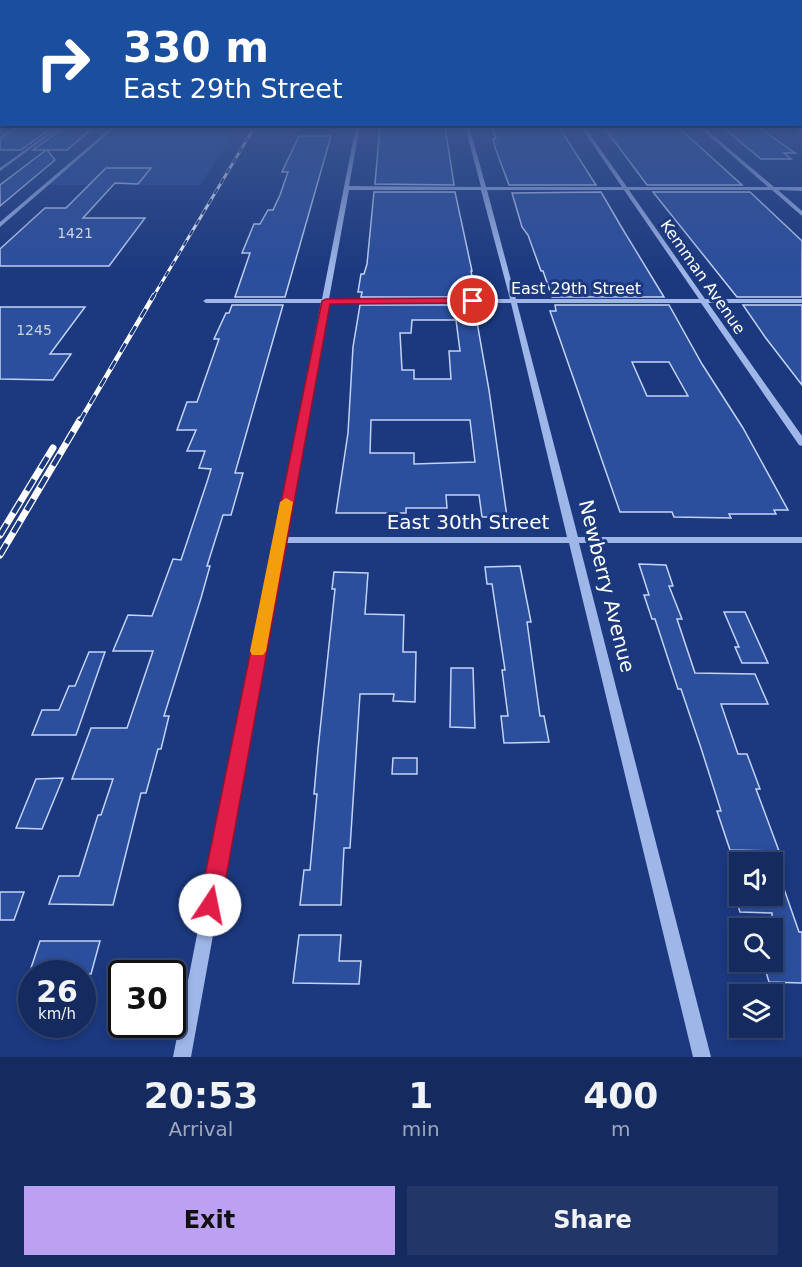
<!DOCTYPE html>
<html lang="en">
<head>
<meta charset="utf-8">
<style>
	:root { --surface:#152b5f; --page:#223768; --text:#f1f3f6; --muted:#9da7bd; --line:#344774; --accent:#bca0f2 }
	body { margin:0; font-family:"DejaVu Sans",sans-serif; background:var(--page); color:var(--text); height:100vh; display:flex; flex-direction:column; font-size:22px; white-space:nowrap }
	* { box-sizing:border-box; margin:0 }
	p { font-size:20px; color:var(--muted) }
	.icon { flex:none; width:33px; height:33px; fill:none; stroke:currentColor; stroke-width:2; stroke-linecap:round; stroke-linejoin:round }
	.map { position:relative; height:1057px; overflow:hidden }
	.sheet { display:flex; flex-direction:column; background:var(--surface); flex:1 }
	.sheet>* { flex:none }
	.top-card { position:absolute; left:0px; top:0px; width:802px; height:126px; box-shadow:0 3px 9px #0003,0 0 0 2px var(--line); background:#1a4fa0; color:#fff; overflow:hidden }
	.tools { position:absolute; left:729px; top:852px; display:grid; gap:12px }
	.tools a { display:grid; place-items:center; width:54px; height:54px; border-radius:0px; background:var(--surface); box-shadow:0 3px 9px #0003,0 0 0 2px var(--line); font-size:30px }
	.speed { position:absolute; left:18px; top:960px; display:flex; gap:12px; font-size:30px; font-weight:700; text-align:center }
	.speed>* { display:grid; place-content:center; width:78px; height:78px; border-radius:50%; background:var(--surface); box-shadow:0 3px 9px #0003,0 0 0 2px var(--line); line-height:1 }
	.speed small { font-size:15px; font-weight:400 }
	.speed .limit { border:3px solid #111; border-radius:9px; background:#fff; color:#111 }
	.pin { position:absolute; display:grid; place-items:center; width:51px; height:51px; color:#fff; margin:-26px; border:3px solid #fff; border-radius:50%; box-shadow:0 2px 6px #0007 }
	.me { position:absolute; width:66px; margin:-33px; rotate:11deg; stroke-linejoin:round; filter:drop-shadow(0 0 4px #0008) }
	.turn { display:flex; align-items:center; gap:21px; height:126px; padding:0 24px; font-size:27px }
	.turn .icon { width:78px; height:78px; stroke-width:2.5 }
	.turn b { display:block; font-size:42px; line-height:51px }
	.eta { display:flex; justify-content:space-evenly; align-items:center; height:102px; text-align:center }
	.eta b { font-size:36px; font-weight:800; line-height:42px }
	.action { display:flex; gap:12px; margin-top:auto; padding:12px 24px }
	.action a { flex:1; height:69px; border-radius:0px; background:var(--accent); color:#111; font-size:24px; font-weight:800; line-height:69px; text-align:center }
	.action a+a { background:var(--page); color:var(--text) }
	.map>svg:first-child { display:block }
	.green { fill:#254998 }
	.building { fill:#2b4e9d; stroke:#c3d3f7; stroke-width:1.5; fill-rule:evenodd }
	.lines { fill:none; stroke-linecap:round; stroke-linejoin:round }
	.minor { fill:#9fb6e9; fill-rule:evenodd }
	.rail-far2-casing { stroke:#fff; stroke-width:3 }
	.rail-far1-casing { stroke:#fff; stroke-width:4.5 }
	.rail-casing { stroke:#fff; stroke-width:7 }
	.rail-far2 { stroke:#1c397f; stroke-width:2; stroke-dasharray:6; stroke-linecap:butt }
	.rail-far1 { stroke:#1c397f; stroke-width:3; stroke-dasharray:10; stroke-linecap:butt }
	.rail { stroke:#1c397f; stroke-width:4.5; stroke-dasharray:13; stroke-linecap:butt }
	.route { fill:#e11d48; stroke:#92132f; stroke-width:1.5 }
	.slow { fill:#f59e0b }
	.labels { text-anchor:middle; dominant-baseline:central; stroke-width:6; stroke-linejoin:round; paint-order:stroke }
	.far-number-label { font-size:14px; fill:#cad3e6 }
	.far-street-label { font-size:16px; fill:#fff; stroke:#1c397f }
	.street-label { font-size:20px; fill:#fff; stroke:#1c397f }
</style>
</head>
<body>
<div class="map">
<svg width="802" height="1057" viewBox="0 0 802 1057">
	<rect width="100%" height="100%" fill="#1c397f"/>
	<!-- green -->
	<polygon class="green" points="120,126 239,126 200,185 48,185"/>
	<!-- building -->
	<g class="building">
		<polygon points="380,126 445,126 454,185 375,184"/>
		<polygon points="603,126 677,126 742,185 647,185"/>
		<polygon points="721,126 757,126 795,153 784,153 791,159 761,159"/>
		<polygon points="18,127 53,127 21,150 0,150 0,138"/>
		<polygon points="64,127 94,127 67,150 47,150 55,160 0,206 0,185 46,150 33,150"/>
		<polygon points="492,127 559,127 596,185 509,185 496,150 493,139 496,139"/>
		<polygon points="299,136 331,136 285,297 235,297 250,253 242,253 254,224 260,224 268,210 273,210 280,195 288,172 282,172"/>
		<polygon points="106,168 151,168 138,184 115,183 83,218 145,218 109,266 0,266 0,249 45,208 66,208"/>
		<polygon points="374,192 455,192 472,271 471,271 473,282 470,282 472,297 361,297 362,292 358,292 361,274 364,274 367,264"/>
		<polygon points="601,192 622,228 664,297 552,297 543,271 541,271 528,235 522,227 512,193"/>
		<polygon points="653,192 750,192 802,241 802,297 737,297"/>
		<polygon points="232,305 283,305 235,473 243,473 231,515 223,515 207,566 210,566 201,598 164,716 169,716 161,749 158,749 146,793 141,793 113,905 49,904 59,876 79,876 98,815 101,815 113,779 72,779 91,728 127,728 153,651 113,651 128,615 152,616 173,559 181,560 207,482 211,469 199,468 205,451 187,451 196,430 177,430 187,402 197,402 219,339 214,339 226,313 229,313"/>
		<path d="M360,305H474L489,390L507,517H482L479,495H446L447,508H406V513H336L348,433L353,347ZM412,320H456L460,351H449L451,379H414V370H402L400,333H411ZM371,420H470L475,462L414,464V453H370Z"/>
		<path d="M555,305H669L702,364L743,428L788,510H774L776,514H729L731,518L674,517L672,512H620L550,311H556ZM632,362H669L688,396H647Z"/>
		<polygon points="743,305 802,305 802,385 765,337"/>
		<polygon points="0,307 85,307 50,354 71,354 53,380 0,379"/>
		<polygon points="639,564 666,565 673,586 669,586 682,619 677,619 695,673 755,674 768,704 721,704 738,754 747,754 760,789 756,789 779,851 730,850 717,811 721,811 701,748 681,689 678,689 655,619 652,619 644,595 649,595"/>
		<polygon points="520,566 531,622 527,622 540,716 544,716 549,742 504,743 501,716 508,716 502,670 505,670 492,584 487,584 485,567"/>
		<polygon points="334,572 368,573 365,614 404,615 403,652 416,652 415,702 393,701 394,694 360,694 350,848 344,848 341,905 300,905 304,870 310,870 317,794 314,794 318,749 335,589 332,589"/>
		<polygon points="724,612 745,612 768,663 742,663 735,647 739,647"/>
		<polygon points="89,652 105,652 76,735 32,735 42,710 59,710 69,686 75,686"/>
		<polygon points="451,668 473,668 475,728 450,727"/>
		<polygon points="393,758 417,758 417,774 392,774"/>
		<polygon points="63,778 42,829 16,828 36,779"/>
		<polygon points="772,863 775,863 799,932 802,932 802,983 769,982 763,962 772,962 772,913 740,912 735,896 772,896"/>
		<polygon points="0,892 24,892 14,920 0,920"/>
		<polygon points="299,935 341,935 339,961 361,961 359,984 293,983"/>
		<polygon points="40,941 100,941 91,974 29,974"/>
	</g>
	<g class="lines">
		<!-- minor -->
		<g class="minor">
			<polygon points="58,126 62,126 0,171 0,168"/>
			<polygon points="113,126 117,126 0,227 0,222"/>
			<path d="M356,126H360L349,186L481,187L465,126H469L486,187H622L580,126H584L627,187H768L698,126H702L774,187H802V191L778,190L802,211V216L772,190H629L705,299H802V303H708L802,436V446L799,445L701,303H517L578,537H802V543H579L711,1057H693L569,543H284L191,1057H173L321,303H206L203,301L206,299H322ZM349,190H481L510,299H329ZM487,190H624L699,299H516ZM328,303H511L567,537H286Z"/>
		</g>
		<defs>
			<polyline id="rail-far2" points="153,297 255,126"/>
			<polyline id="rail-far1" points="80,421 154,295"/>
			<g id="rail">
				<polyline points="0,535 53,448"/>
				<polyline points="0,555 80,420"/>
			</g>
		</defs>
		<!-- rail-far2 casing -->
		<use href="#rail-far2" class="rail-far2-casing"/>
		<!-- rail-far1 casing -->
		<use href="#rail-far1" class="rail-far1-casing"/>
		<!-- rail casing -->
		<use href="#rail" class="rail-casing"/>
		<!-- rail-far2 -->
		<use href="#rail-far2" class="rail-far2"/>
		<!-- rail-far1 -->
		<use href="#rail-far1" class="rail-far1"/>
		<!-- rail -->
		<use href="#rail" class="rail"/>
	</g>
	<!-- sky -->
	<linearGradient id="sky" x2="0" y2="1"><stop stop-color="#0f1f46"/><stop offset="0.46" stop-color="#3a5490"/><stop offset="1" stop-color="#3a5490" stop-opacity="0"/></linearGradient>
	<rect width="802" height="274" fill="url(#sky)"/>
	<!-- route -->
	<polygon class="route" points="473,298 476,299 476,303 330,304 221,905 218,912 210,915 203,912 199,905 322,301 326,299"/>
	<!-- slow -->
	<polygon class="slow" points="286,498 293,502 266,651 263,655 252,655 250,651 280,502"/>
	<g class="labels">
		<!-- far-number labels -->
		<g class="far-number-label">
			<text x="75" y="233">1421</text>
			<text x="34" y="330">1245</text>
		</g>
		<!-- far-street labels -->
		<g class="far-street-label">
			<text transform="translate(703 277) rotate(55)">Kemman Avenue</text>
			<text x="576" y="288">East 29th Street</text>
		</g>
		<!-- street labels -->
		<g class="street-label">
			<text x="468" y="522">East 30th Street</text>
			<text transform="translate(607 586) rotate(76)">Newberry Avenue</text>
		</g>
	</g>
</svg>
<div class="tools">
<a><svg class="icon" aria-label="sound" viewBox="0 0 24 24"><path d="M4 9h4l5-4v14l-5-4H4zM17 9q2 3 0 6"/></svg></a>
<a><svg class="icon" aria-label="search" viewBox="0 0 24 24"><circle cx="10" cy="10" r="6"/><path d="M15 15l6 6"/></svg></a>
<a><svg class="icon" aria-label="layers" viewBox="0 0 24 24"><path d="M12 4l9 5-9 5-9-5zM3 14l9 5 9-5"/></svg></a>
</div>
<div class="speed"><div>26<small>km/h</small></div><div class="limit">30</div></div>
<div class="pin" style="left:473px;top:301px;background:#d93025"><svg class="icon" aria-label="arrive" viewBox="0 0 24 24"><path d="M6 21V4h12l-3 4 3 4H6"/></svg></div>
<svg class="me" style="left:210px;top:905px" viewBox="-20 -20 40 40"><circle r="19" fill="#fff"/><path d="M0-13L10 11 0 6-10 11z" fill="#e11d48"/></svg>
<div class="top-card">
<div class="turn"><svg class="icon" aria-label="right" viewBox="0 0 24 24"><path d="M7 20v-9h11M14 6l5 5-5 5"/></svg><div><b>330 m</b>East 29th Street</div></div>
</div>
</div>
<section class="sheet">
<div class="eta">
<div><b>20:53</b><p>Arrival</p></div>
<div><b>1</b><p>min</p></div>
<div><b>400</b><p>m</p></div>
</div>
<div class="action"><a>Exit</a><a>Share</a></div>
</section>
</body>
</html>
